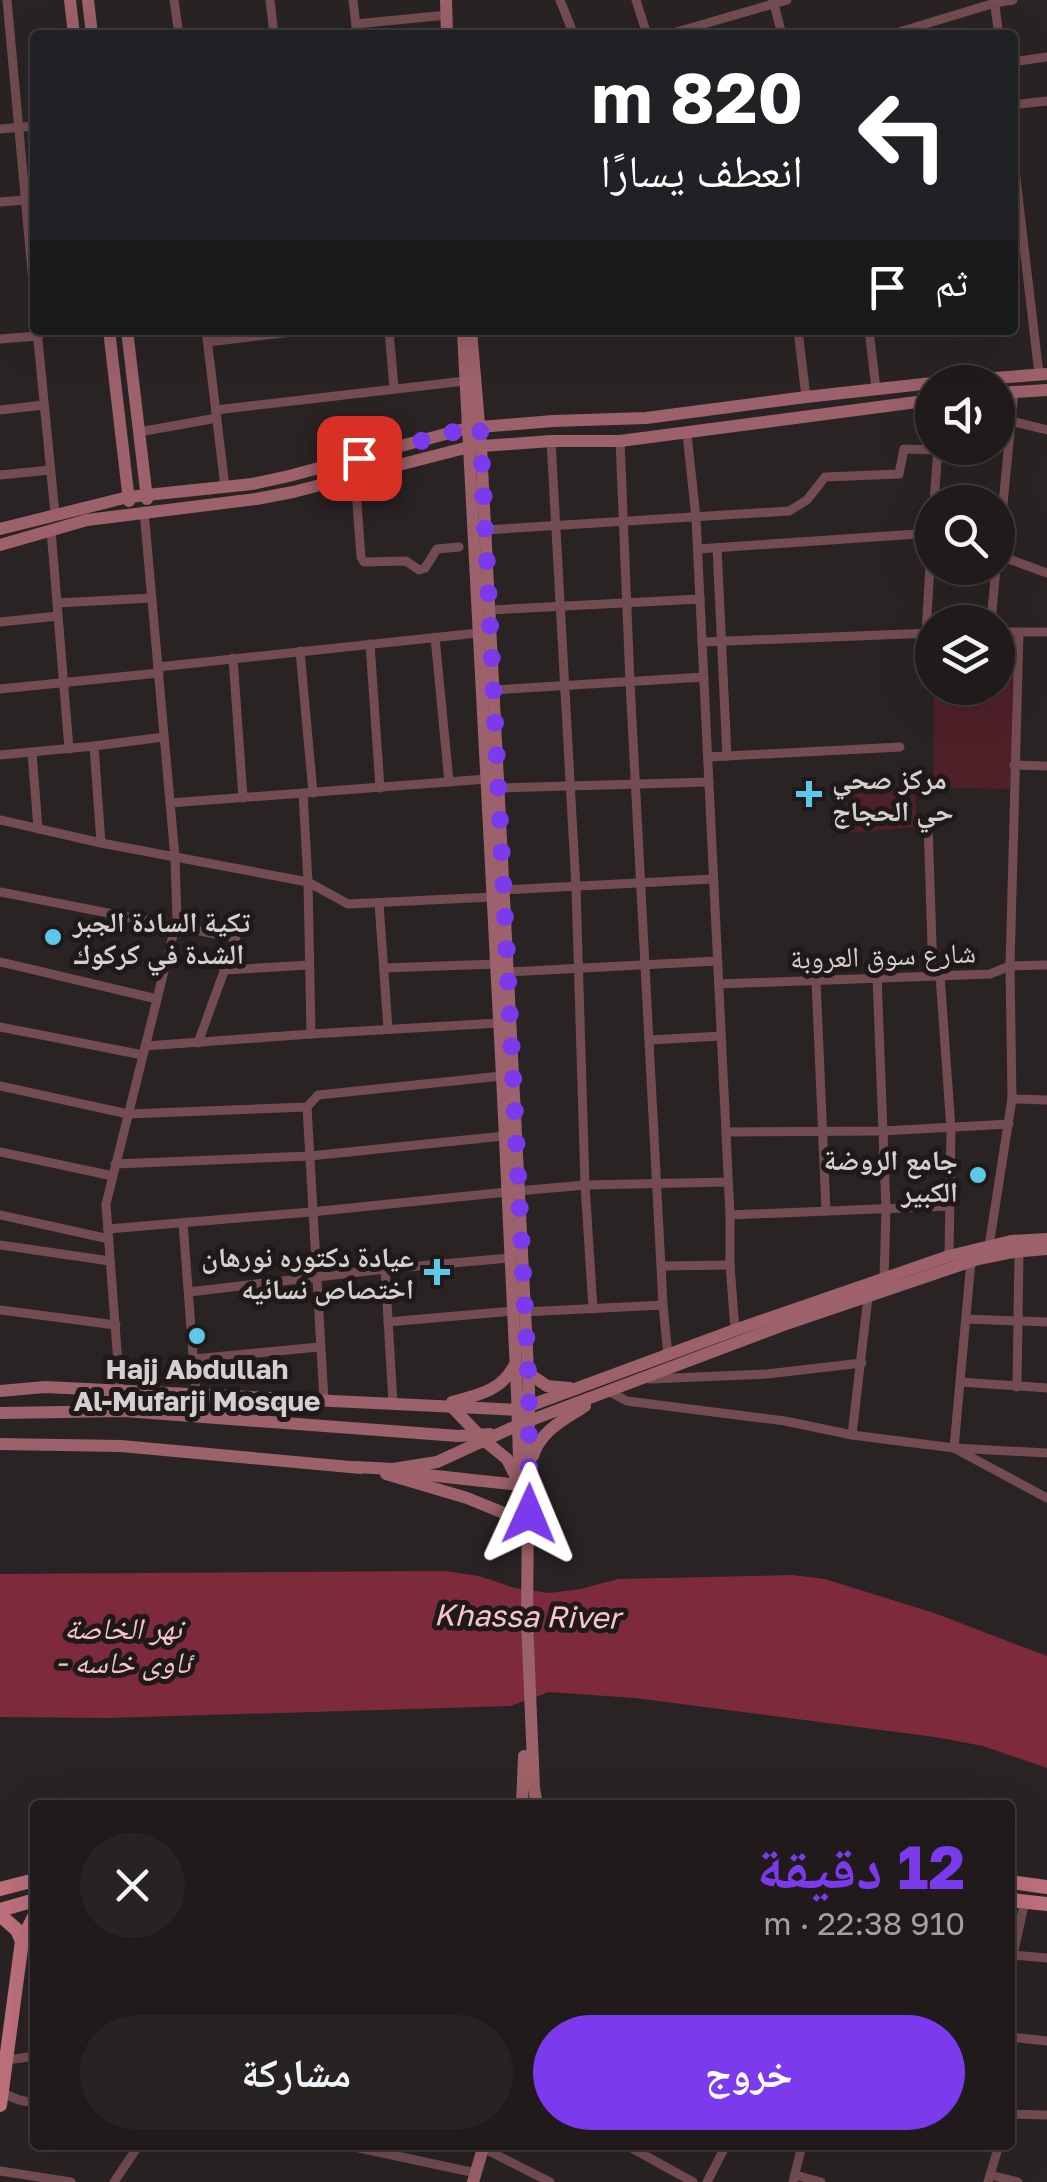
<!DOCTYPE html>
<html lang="ar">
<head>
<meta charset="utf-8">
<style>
	:root { --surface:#201a1a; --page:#282323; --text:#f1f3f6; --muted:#a2a1a2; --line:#3d3839; --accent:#7c3aed }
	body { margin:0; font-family:"Golos Text","Noto Naskh Arabic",sans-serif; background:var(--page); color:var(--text); direction:rtl; height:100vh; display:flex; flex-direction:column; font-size:38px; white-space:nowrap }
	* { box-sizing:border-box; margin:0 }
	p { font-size:32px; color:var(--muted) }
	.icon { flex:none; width:55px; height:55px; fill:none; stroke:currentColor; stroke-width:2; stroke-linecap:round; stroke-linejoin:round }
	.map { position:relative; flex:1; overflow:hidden; direction:ltr }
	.sheet { position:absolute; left:30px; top:1800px; width:985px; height:350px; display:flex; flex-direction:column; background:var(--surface); border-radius:10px; box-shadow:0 10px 40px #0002,0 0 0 2px var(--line); direction:rtl }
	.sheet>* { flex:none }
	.hud { position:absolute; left:30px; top:30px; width:988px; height:305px; border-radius:10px; box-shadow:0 10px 40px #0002,0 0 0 2px var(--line); direction:rtl; background:#202124; color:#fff; overflow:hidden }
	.fabs { position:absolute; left:915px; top:365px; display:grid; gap:20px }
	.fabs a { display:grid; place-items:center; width:100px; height:100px; border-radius:50%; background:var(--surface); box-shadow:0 10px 40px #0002,0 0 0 2px var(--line); font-size:50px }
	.pin { position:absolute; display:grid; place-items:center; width:85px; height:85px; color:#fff; margin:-42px; border-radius:20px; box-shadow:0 5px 15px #0006 }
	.me { position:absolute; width:110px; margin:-55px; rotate:1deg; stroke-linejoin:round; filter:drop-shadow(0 0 8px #0008) }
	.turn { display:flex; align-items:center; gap:35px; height:210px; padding:0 50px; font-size:45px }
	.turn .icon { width:130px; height:130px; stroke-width:2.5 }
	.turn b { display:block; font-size:70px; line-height:85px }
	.then { display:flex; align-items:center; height:95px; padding:0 50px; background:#0003; gap:20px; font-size:38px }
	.round { display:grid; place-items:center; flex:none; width:105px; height:105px; border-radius:52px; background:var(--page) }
	.headline { display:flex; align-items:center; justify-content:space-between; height:170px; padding:0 50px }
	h1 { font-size:60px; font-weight:700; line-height:75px; color:var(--accent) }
	.action { display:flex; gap:20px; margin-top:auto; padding:20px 50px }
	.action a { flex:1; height:115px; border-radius:60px; background:var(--accent); color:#fff; font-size:40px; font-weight:700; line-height:115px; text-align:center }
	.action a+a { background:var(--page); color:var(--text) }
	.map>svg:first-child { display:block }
	.green { fill:#4e2028 }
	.water { fill:#7d2b3c }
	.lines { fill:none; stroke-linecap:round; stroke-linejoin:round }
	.street { stroke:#724c51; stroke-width:9 }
	.secondary { stroke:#9c616a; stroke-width:12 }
	.primary { stroke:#bd717d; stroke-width:14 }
	.route { stroke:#7c3aed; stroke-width:18; stroke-dasharray:0 32.4 }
	.poi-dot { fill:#5cc7e7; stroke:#20191a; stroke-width:4 }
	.labels { text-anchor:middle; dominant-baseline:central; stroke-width:10; stroke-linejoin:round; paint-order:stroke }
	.poi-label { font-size:28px; font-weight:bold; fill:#d5d0d0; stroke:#20191a; text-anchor:start }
	.street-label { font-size:28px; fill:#d5d0d0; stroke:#20191a }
	.water-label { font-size:30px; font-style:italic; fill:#f7c5cb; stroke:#20191a }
</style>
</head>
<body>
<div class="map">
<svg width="1047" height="2182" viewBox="0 0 1047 2182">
	<rect width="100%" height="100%" fill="#2a2323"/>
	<!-- green -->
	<g class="green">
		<polygon points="998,646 1013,646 1011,789 933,788 934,688 998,688"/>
		<polygon points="914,786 917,827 849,833 846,791"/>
	</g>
	<!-- water -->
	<polygon class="water" points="446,1571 479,1576 515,1588 549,1593 581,1589 618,1579 792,1575 825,1579 934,1613 1047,1656 1047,1768 983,1746 935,1737 635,1698 549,1692 510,1706 109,1718 0,1717 0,1574"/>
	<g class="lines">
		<!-- street -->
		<g class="street">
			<polyline points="7,0 35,304"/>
			<polyline points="174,0 179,35"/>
			<polyline points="270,0 274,35"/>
			<polyline points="353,0 357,35"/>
			<polyline points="560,0 574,35"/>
			<polyline points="636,0 647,35"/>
			<polyline points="773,0 782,35"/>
			<polyline points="994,0 999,35"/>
			<polyline points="356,24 447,15"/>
			<polyline points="666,35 787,0"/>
			<polyline points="889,35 995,3 1013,0"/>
			<polyline points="1012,62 1047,57"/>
			<polyline points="1012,105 1047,101"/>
			<polyline points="0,129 35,126"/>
			<polyline points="1012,145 1039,374"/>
			<polyline points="0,202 25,200"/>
			<polyline points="37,330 55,514"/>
			<polyline points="206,330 225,487"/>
			<polyline points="389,330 394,388"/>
			<polyline points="798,330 806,397"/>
			<polyline points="869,330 876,389"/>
			<polyline points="0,339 38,336"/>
			<polyline points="208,342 309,330"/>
			<polyline points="0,410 44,405"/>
			<polyline points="216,410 465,381"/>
			<polyline points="1011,421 1047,430"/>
			<polyline points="139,432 217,418"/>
			<polyline points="687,434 696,518 730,1215 730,1265 735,1330"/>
			<polyline points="551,441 576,888 585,1185 593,1309"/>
			<polyline points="620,441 630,683 663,1305 668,1356"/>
			<polyline points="0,475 50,470"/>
			<polyline points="355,477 361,557 364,562 406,561 419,570 425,568 437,549 459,547"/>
			<polyline points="934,502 938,448"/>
			<polyline points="51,530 69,749"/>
			<polyline points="485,530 789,511 807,500 825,477 899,474 904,449 938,450"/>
			<polyline points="717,548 727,756"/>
			<polyline points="698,549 932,533"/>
			<polyline points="998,555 1014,391"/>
			<polyline points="998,555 1047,573"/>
			<polyline points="57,603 152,598"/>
			<polyline points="489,610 700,599"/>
			<polyline points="0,622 58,616"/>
			<polyline points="991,622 996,568"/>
			<polyline points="998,632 1047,632"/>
			<polyline points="926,634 932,530"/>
			<polyline points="435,637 449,782"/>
			<polyline points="702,642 932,633"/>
			<polyline points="370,644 380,788"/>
			<polyline points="300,651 313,793"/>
			<polyline points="233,658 243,798"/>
			<polyline points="158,667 478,633"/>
			<polyline points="0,689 159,673"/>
			<polyline points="493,690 704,677"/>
			<polyline points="94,746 101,843"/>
			<polyline points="32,752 38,829"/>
			<polyline points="0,755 94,746 164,737"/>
			<polyline points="708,757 900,747"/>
			<polyline points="1014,765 1047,766"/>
			<polyline points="499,788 709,782"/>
			<polyline points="303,793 308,882 311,1034"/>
			<polyline points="170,803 487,779"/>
			<polyline points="0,820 101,843 308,882 348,904 492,897"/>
			<polyline points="928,823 933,975"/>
			<polyline points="504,890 713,879"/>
			<polyline points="0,892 236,938 198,1043"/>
			<polyline points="379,903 388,1029"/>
			<polyline points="0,962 157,999"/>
			<polyline points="384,968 496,964"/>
			<polyline points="225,970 309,965"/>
			<polyline points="507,972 717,961"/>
			<polyline points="940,975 951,1129 949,1256"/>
			<polyline points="877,977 886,1209 884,1280"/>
			<polyline points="816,980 826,1211"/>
			<polyline points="719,984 990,974 1010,966 1047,965"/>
			<polyline points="0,1027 143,1055"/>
			<polyline points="650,1040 721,1036"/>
			<polyline points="145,1046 311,1034 499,1023"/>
			<polyline points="0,1086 128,1114 307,1107 318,1095 502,1076"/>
			<polyline points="1012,1099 1047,1100"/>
			<polyline points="307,1107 324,1400"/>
			<polyline points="726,1132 883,1131 1009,1124"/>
			<polyline points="0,1152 113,1176"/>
			<polyline points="115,1164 310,1156 504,1136"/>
			<polyline points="518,1191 585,1185 728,1182"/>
			<polyline points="0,1215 109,1239"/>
			<polyline points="730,1215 950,1206"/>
			<polyline points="183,1223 196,1394"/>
			<polyline points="108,1229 311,1212 507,1192"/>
			<polyline points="0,1245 110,1261"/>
			<polyline points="989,1246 1012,1099 1010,966 1019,632"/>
			<polyline points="971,1261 954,1448 1047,1498"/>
			<polyline points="662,1266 730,1265"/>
			<polyline points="385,1269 393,1403"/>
			<polyline points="189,1292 385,1269 509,1258"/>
			<polyline points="0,1310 116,1325"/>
			<polyline points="524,1312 663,1305"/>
			<polyline points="966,1319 1047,1322"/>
			<polyline points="388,1322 513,1311"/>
			<polyline points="194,1359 319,1347"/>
			<polyline points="650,1379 767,1374 862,1363"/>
			<polyline points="960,1382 1047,1388"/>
			<polyline points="1017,1387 1019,1251"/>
			<polyline points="120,1391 106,1204 177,919 175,858 144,511"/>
			<polyline points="608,1391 627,1401 785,1421 852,1435 954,1448 1047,1453"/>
			<polyline points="852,1435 868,1297"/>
			<polyline points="1013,1955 1047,1958"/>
			<polyline points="1010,2020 1013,1955 1025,1901"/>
			<polyline points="1010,2037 1047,2041"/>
			<polyline points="7,2060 35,2056"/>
			<polyline points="0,2092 19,2100 35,2103"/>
			<polyline points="1010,2114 1047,2115"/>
			<polyline points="345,2145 476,2173"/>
			<polyline points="626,2145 693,2182"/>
			<polyline points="483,2148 550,2182"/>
			<polyline points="0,2171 71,2182"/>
			<polyline points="795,2175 821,2182"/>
			<polyline points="990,2175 1018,2182"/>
			<polyline points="114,2182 139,2145"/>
			<polyline points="707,2182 726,2145"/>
			<polyline points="793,2182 802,2145"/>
			<polyline points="988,2182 999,2145"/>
		</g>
		<!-- secondary -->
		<g class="secondary">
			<polyline points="70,0 74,35"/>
			<polyline points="88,0 92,35"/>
			<polyline points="446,0 447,35"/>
			<polyline points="109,330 129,501"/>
			<polyline points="127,330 147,499"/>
			<polyline points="471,330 481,447 529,1390 527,1619 534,1788 537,1805"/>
			<polyline points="463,332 502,1076 517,1393 521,1526"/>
			<polyline points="942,382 1047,374"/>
			<polyline points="998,393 1047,390"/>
			<polyline points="0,529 128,497 252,484 289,476 468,428 553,421 646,418 806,397 932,383"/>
			<polyline points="0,545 87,520 256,499 293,492 469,447 551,441 620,441 932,400"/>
			<polyline points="528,1373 547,1386 570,1388"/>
			<polyline points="0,1391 45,1387 518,1410 735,1330 949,1256 1011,1241 1047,1239"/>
			<path d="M452,1402C478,1395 501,1391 514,1366"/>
			<polyline points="450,1405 480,1436"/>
			<polyline points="0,1413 124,1411 458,1436 490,1434"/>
			<polyline points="0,1444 121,1446 361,1468"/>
			<path d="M533,1456C541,1430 564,1420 585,1406"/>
			<polyline points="356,1467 393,1469 437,1462 518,1425 789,1323 978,1259 1013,1252 1047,1249"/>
			<polyline points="409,1473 520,1485 507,1459 485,1441"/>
			<polyline points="386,1474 467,1498 521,1520"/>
			<polyline points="522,1805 524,1756"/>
			<polyline points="473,2182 484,2145"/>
		</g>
		<!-- primary -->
		<g class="primary">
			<polyline points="1010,1882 1047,1887"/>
			<polyline points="0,1889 35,1880"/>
			<polyline points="1010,1900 1047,1904"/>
			<polyline points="0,1910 35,1900"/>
			<polyline points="0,1915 17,1930 22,1941"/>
			<polyline points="0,2105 22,1941 35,1915"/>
		</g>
	</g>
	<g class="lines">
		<!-- route -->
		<polyline class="route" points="359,458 468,428 480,427 529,1390 529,1514"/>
	</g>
	<!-- markers -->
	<g class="poi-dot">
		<path d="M804 779h10v10h10v10h-10v10h-10v-10h-10v-10h10z"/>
		<circle cx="53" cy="937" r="10"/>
		<circle cx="978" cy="1175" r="10"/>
		<path d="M432 1257h10v10h10v10h-10v10h-10v-10h-10v-10h10z"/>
		<circle cx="197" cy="1336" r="10"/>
	</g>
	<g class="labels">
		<!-- poi labels -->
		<g class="poi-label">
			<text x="832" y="778">مركز صحي<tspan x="832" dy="32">حي الحجاج</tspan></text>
			<text x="73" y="921">تكية السادة الجبر<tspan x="73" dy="32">الشدة في كركوك</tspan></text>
			<text x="958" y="1159" text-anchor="end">جامع الروضة<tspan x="958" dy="32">الكبير</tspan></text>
			<text x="414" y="1256" text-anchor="end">عيادة دكتوره نورهان<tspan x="414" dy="32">اختصاص نسائيه</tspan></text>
			<text x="197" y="1368" text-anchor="middle">Hajj Abdullah<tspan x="197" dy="32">Al-Mufarji Mosque</tspan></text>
		</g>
		<!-- street labels -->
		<g class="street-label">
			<text transform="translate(883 955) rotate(-2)">شارع سوق العروبة</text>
		</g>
		<!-- water labels -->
		<g class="water-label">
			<text transform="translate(527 1616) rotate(1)">Khassa River</text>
			<text x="123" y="1628">نهر الخاصة<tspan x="123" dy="34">- ئاوی خاسە</tspan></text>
		</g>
	</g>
</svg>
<div class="fabs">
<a><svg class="icon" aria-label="sound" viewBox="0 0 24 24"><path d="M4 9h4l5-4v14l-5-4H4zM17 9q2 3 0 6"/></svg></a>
<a><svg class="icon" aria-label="search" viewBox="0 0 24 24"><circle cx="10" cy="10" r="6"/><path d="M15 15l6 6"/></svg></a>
<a><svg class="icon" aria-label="layers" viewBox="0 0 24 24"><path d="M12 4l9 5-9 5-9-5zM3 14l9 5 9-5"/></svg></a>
</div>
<div class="pin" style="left:359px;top:458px;background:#d93025"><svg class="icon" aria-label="arrive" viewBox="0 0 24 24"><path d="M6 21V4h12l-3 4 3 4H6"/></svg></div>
<svg class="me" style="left:529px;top:1514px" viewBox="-20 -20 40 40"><path d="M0-17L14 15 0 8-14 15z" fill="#7c3aed" stroke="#fff" stroke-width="4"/></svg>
<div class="hud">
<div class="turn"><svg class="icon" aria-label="left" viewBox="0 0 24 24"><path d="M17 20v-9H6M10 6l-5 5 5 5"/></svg><div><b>820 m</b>انعطف يسارًا</div></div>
<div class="then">ثم<svg class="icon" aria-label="arrive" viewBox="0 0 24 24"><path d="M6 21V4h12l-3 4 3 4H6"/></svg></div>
</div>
<section class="sheet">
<div class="headline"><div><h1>12 دقيقة</h1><p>910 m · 22:38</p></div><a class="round"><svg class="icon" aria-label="close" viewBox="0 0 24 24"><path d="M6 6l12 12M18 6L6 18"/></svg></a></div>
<div class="action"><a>خروج</a><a>مشاركة</a></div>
</section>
</div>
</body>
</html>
